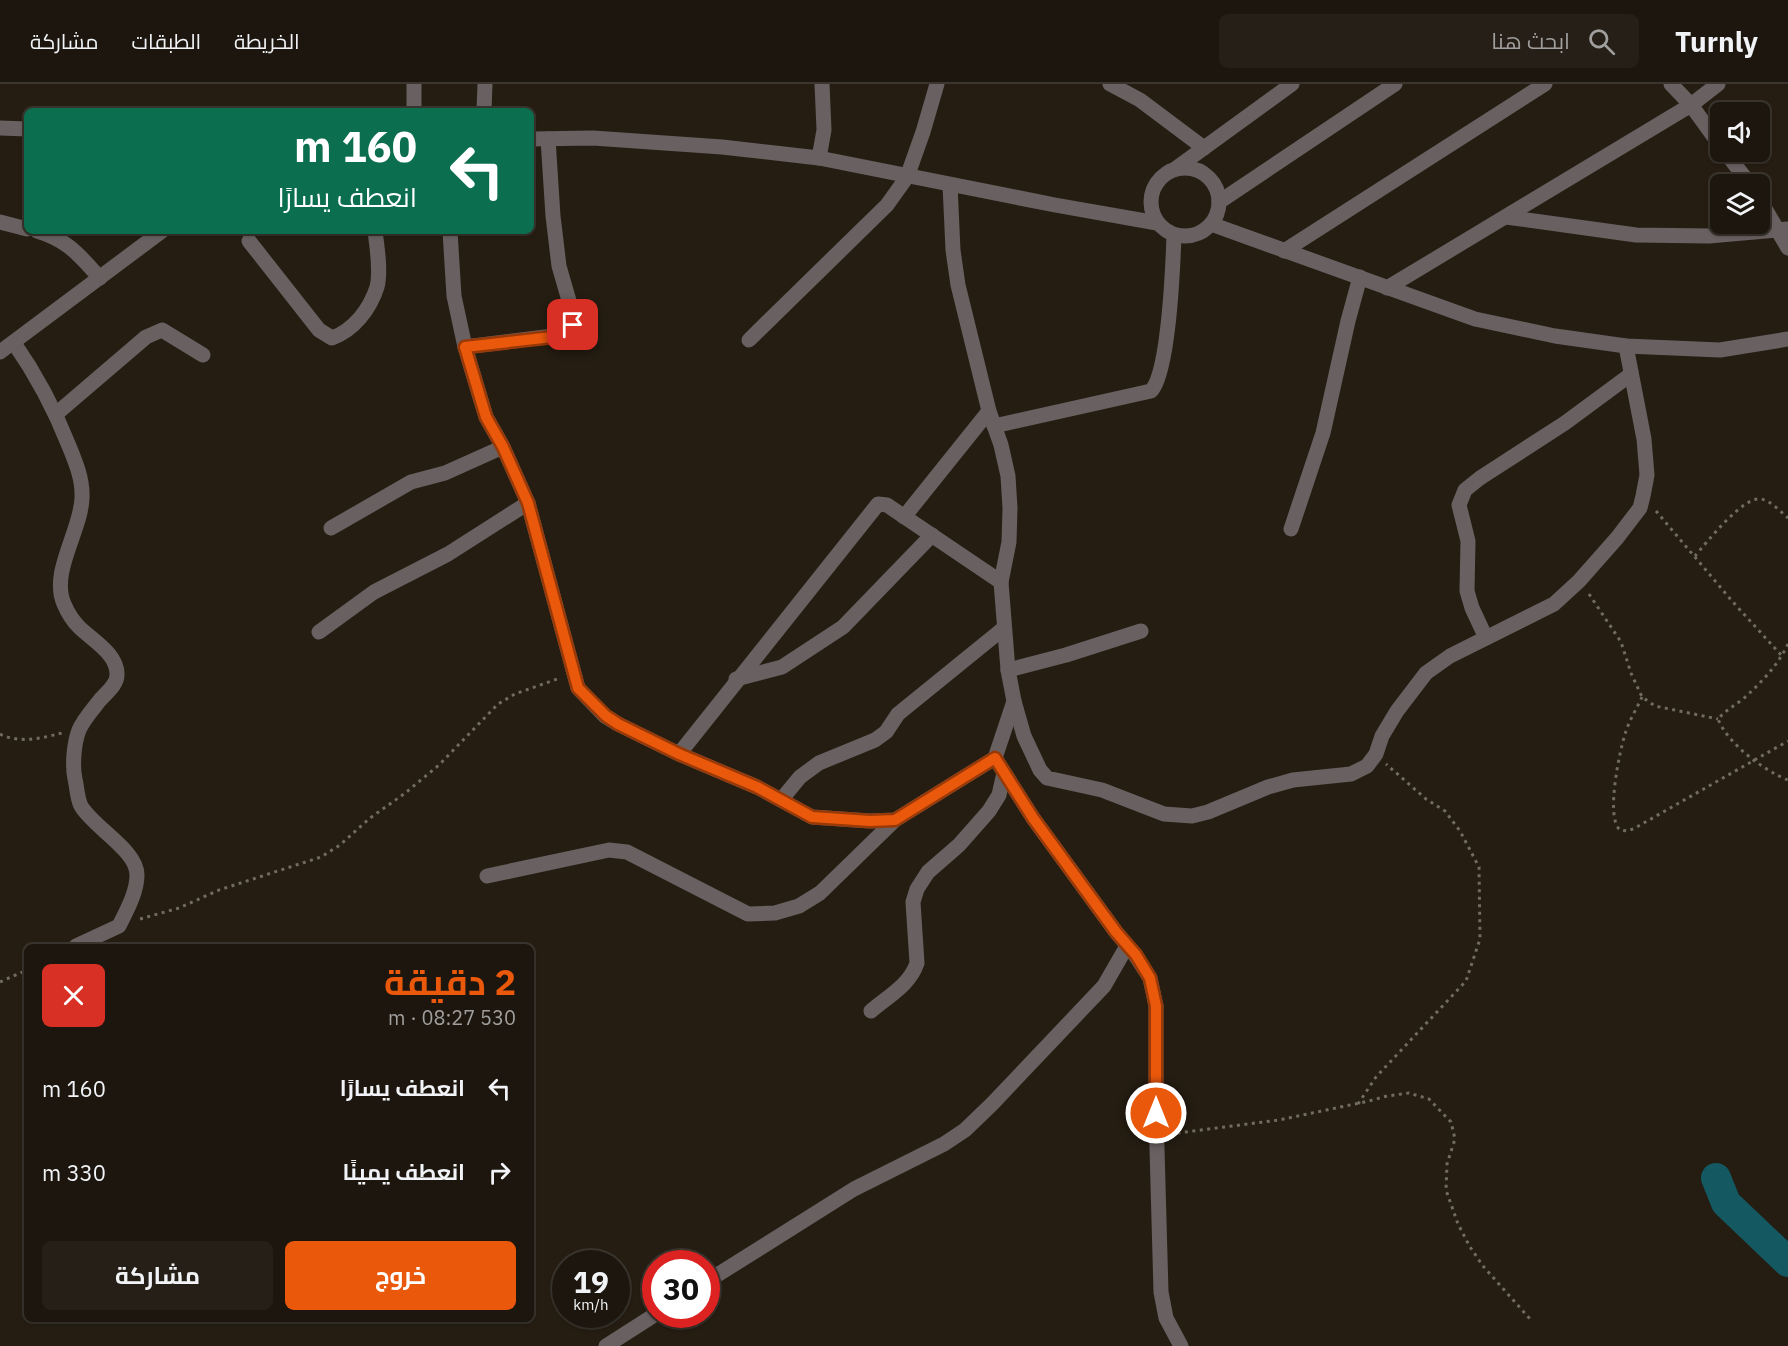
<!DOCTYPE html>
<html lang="ar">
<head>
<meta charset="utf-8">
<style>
	:root { --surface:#1c160e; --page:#251f17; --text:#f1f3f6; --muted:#a09f9e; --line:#3a352e; --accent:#ea580c }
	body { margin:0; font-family:"IBM Plex Sans",Cairo,sans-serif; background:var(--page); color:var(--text); direction:rtl; height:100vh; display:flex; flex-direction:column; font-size:22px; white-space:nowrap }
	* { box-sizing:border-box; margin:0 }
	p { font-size:20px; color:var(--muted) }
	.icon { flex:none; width:33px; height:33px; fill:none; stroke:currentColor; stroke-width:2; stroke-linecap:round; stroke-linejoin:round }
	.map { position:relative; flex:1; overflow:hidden; direction:ltr }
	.drawer { position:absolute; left:24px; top:860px; width:510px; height:378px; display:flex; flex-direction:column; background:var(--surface); border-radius:9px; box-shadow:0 2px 4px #0004,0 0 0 2px var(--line); direction:rtl }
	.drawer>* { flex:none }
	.top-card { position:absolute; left:24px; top:24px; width:510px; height:126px; border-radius:9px; box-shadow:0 2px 4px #0004,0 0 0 2px var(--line); direction:rtl; background:#0b6e4f; color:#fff; overflow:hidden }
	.tools { position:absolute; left:1710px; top:18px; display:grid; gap:12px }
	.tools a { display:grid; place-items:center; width:60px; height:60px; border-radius:9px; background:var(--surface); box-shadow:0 2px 4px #0004,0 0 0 2px var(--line); font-size:30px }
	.speed { position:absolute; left:552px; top:1166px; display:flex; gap:12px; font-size:30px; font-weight:700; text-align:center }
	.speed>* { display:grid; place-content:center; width:78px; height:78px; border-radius:50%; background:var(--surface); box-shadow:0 2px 4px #0004,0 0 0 2px var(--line); line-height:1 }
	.speed small { font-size:15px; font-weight:400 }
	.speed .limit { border:9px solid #d22; background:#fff; color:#111 }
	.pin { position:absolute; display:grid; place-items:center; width:51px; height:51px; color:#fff; margin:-26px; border-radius:12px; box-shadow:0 3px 9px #0006 }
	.me { position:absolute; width:66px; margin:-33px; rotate:0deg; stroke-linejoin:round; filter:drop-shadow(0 0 4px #0008) }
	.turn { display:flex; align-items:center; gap:21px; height:126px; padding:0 18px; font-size:27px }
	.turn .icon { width:78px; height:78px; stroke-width:2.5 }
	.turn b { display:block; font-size:42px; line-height:51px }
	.round { display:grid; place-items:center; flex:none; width:63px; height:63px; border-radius:9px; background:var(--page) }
	.head { display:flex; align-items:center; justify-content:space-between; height:102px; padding:0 18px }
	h1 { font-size:36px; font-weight:700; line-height:45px; color:var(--accent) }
	.primary-button { display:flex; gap:12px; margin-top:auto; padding:12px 18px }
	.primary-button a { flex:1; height:69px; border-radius:9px; background:var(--accent); color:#fff; font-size:24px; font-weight:700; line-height:69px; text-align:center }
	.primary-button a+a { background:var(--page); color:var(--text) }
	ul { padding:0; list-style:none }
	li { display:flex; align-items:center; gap:18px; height:84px; padding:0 18px }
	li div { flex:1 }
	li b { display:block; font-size:22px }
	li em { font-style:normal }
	header { display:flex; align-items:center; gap:36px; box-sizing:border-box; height:84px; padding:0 30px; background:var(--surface); border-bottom:2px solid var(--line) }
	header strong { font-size:28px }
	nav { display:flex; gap:33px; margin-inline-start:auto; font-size:21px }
	.search { width:420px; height:54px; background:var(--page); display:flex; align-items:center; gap:15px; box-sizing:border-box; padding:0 21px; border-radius:9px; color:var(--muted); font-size:22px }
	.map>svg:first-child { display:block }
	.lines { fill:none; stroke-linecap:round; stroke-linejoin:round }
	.river { stroke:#145861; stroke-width:30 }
	.path { stroke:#716b61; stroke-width:3; stroke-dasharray:3 4.5; stroke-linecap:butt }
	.minor { stroke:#686061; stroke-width:15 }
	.route-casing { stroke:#983908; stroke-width:15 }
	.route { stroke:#ea580c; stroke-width:10 }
</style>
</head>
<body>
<header>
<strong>Turnly</strong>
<div class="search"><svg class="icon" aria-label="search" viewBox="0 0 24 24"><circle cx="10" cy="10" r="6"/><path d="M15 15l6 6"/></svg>ابحث هنا</div>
<nav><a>الخريطة</a><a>الطبقات</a><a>مشاركة</a></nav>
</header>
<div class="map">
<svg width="1788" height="1262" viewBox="0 0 1788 1262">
	<rect width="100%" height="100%" fill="#251d12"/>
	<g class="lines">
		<!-- river -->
		<polyline class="river" points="1716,1094 1726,1119 1788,1178"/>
		<!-- path -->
		<g class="path">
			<polyline points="1656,427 1732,517 1782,572"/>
			<path d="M1695,472C1707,458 1743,412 1761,415C1771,417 1780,427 1788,434"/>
			<polyline points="1589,510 1621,558 1631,589 1642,613 1655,622 1718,635"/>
			<path d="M1788,560C1778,581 1761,599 1743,615C1734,622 1726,626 1718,635C1728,660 1763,686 1788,696"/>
			<path d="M1642,613C1637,624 1630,635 1626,647C1620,665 1605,733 1620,746L1628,747L1635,744L1788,657"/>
			<path d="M0,650C20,660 42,654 62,649"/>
			<polyline points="140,835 179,824 219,806 321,773 340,761 370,734 404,710 439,681 498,620 515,610 560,594"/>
			<polyline points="0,898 27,886"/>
			<polyline points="1358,1020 1376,993 1466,897 1480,855 1479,783 1460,747 1445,727 1426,715 1386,680"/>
			<polyline points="1170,1050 1279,1036 1369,1017 1387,1012 1409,1009 1429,1015 1451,1038 1455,1055 1447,1080 1446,1106 1458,1140 1470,1163 1483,1182 1530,1235"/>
		</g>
		<!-- minor -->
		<g class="minor">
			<polyline points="1110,0 1140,16 1204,64"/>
			<polyline points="1671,0 1691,21 1720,61"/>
			<polyline points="414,27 414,0"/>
			<polyline points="484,27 485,0"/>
			<polyline points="0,44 27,45"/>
			<polyline points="531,55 593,54 722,63 819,74 1055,121 1157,139"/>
			<polyline points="1725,68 1750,100"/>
			<polyline points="819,74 824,46 822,0"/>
			<circle cx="1185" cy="118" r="34"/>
			<polyline points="1175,85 1292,0"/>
			<polyline points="950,101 953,166 958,201 989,327 1001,361 1008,392 1010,424 1009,458 1001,498 1008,586 1014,617 1024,652 1040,686 1047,694 1102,706 1164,730 1192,732 1208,728 1268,703 1293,696 1351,690 1367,682 1376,670 1382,652 1397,627 1426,589 1450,572 1554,520 1579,497 1617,454 1640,424 1643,412 1647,391 1644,355 1626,262"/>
			<polyline points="1760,116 1788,164"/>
			<polyline points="1219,118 1395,0"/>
			<polyline points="1506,133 1636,151 1709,152 1788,145"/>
			<polyline points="0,138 27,145"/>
			<polyline points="1211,140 1475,235 1555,252 1626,262 1720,266 1788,255"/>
			<path d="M37,147C68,156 79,171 100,194"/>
			<polyline points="450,147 454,212 465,263 486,333 503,363 528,419 578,604 605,632 618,640 679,670 757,703 812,733 870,737 895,736 995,674 1014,617"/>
			<path d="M249,157L319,246L332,254C354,246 370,225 377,203C381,188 377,162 375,147"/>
			<polyline points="1284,167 1545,0"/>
			<polyline points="1387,204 1691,21 1718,0"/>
			<polyline points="749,256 887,121 907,93 923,48 937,0"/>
			<path d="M14,259C37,292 54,324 69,362C76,379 83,396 82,414C81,447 50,488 64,520C67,527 73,537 79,543C92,556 118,570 117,591C117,601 106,609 100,616C93,625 83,636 79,646C74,659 72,681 75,695C77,703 77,714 81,722C94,744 137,766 137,791C137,808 127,826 119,842L76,862"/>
			<polyline points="465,263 561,251 573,241 574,234 559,182 553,132 548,55"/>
			<polyline points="0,268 162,147"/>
			<polyline points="56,330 146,253 162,246 203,271"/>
			<path d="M994,342L1151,307C1169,289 1173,180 1174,151"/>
			<polyline points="904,433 989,327"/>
			<polyline points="331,444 411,398 445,389 503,363"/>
			<polyline points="1291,445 1323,349 1348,237 1360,193"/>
			<polyline points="319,548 374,508 448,470 528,419"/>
			<polyline points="1486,554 1472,524 1467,507 1468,457 1459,421 1465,406 1480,394 1565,339 1630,291"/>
			<polyline points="1008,586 1066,571 1141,547"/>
			<polyline points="736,595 782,583 843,543 932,451"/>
			<polyline points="679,670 878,420 887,421 1001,498"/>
			<polyline points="995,674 1033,734 1116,848 1135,871 1150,894 1156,922 1156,1029 1161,1208 1166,1234 1181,1262"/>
			<polyline points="781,716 800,693 819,679 875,656 886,648 898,630 1004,544"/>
			<polyline points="487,792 609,766 627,768 748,830 775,829 799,822 820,809 895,736"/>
			<path d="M871,927C887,913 910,901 917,879L913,818L917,805L928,788L959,761L989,727L999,711L1004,689"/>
			<polyline points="706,1198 854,1105 944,1060 965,1046 992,1020 1104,902 1127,862"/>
			<polyline points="606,1262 656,1230"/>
		</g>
	</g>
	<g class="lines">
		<defs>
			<polyline id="route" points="573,241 561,252 465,263 486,333 503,363 528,419 578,604 606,632 618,640 679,670 757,703 812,733 870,737 895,736 995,674 1033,734 1116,848 1136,871 1150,894 1156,922 1156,1029"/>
		</defs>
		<!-- route casing -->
		<use href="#route" class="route-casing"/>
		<!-- route -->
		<use href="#route" class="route"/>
	</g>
</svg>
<div class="tools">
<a><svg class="icon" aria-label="sound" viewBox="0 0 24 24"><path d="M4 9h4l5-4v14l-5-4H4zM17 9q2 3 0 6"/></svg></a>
<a><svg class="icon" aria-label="layers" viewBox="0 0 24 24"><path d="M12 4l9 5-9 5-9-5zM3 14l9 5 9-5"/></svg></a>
</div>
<div class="speed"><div>19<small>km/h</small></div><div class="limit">30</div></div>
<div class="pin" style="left:573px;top:241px;background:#d93025"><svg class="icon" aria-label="arrive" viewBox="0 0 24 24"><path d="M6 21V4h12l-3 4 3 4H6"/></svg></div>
<svg class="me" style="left:1156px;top:1029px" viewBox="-20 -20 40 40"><circle r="17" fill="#ea580c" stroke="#fff" stroke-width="3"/><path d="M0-11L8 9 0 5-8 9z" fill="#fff"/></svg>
<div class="top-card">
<div class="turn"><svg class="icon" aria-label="left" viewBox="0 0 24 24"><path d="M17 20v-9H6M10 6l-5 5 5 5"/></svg><div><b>160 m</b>انعطف يسارًا</div></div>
</div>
<section class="drawer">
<div class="head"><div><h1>2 دقيقة</h1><p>530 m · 08:27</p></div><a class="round" style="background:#d93025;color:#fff"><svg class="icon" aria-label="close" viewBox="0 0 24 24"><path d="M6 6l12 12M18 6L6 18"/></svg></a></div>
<ul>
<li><svg class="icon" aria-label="left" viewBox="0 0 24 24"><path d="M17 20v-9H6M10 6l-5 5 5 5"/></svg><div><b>انعطف يسارًا</b></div><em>160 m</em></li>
<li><svg class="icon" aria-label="right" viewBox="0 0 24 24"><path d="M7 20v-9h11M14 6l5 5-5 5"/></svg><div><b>انعطف يمينًا</b></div><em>330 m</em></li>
</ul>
<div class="primary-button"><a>خروج</a><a>مشاركة</a></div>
</section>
</div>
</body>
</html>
